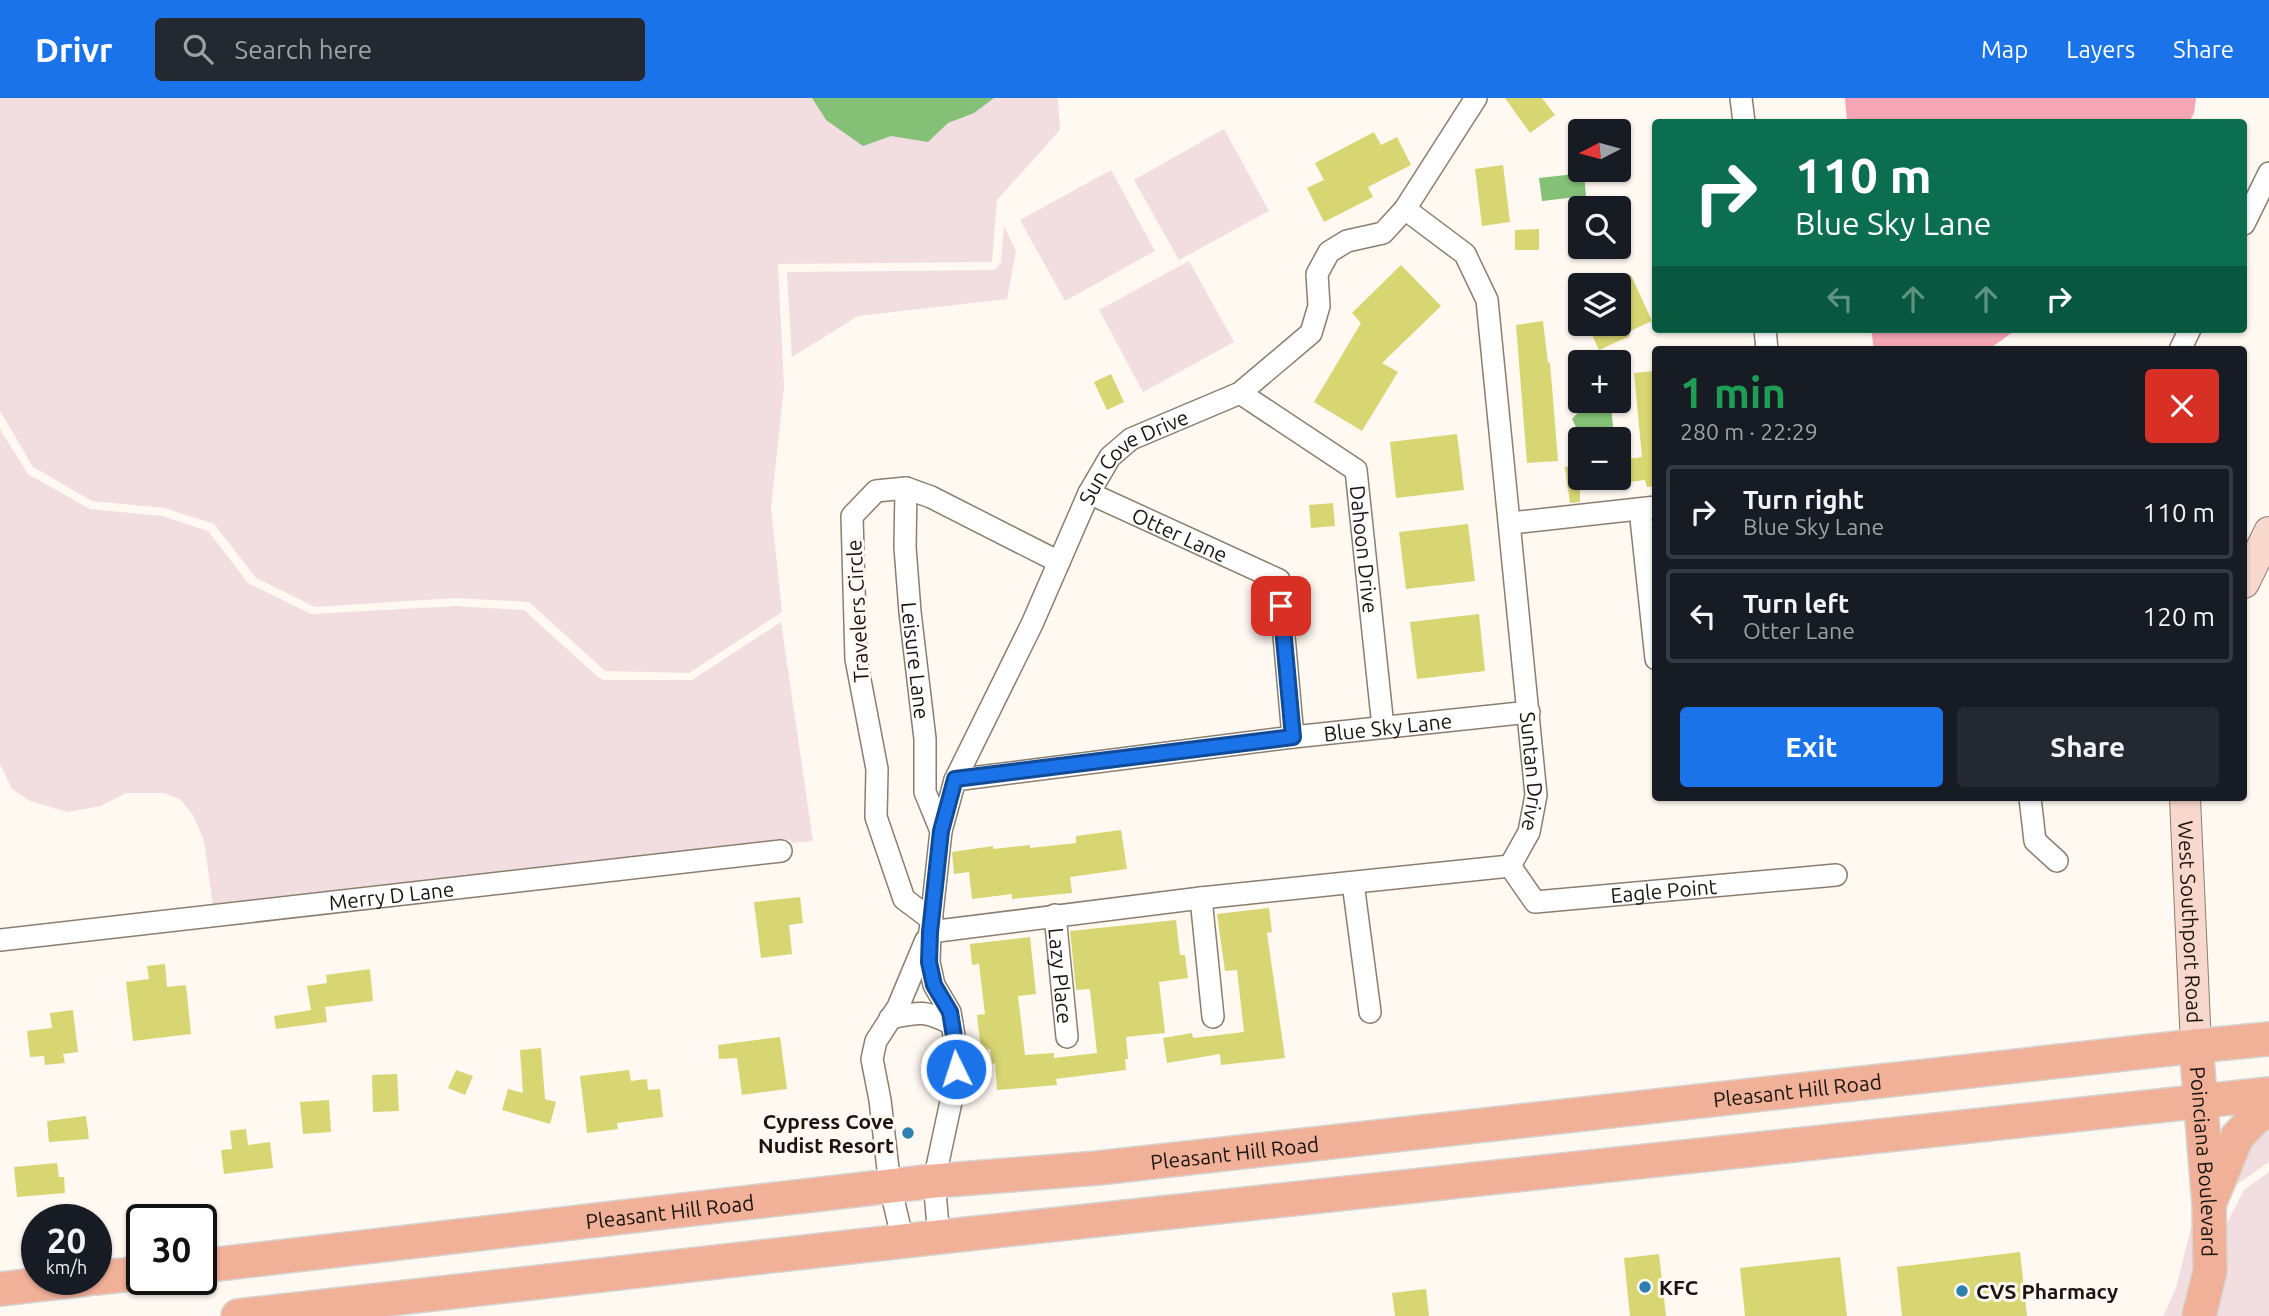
<!DOCTYPE html>
<html lang="en">
<head>
<meta charset="utf-8">
<style>
	:root { --surface:#171b24; --page:#242831; --text:#f1f3f6; --muted:#9ea1a6; --line:#363941; --accent:#1a73e8 }
	body { margin:0; font-family:Ubuntu,sans-serif; background:var(--page); color:var(--text); height:100vh; display:flex; flex-direction:column; font-size:26px; white-space:nowrap }
	* { box-sizing:border-box; margin:0 }
	p { font-size:23px; color:var(--muted) }
	.icon { flex:none; width:38px; height:38px; fill:none; stroke:currentColor; stroke-width:2; stroke-linecap:round; stroke-linejoin:round }
	.map { position:relative; flex:1; overflow:hidden }
	.details { position:absolute; left:1652px; top:248px; width:595px; height:455px; display:flex; flex-direction:column; background:var(--surface); border-radius:7px; box-shadow:0 2px 5px #0004 }
	.details>* { flex:none }
	.banner { position:absolute; left:1652px; top:21px; width:595px; height:214px; border-radius:7px; box-shadow:0 2px 5px #0004; background:#0b6e4f; color:#fff; overflow:hidden }
	.needle { width:46px; rotate:264deg }
	.fabs { position:absolute; left:1568px; top:21px; display:grid; gap:14px }
	.fabs a { display:grid; place-items:center; width:63px; height:63px; border-radius:7px; background:var(--surface); box-shadow:0 2px 5px #0004; font-size:35px }
	.speed { position:absolute; left:21px; top:1106px; display:flex; gap:14px; font-size:35px; font-weight:700; text-align:center }
	.speed>* { display:grid; place-content:center; width:91px; height:91px; border-radius:50%; background:var(--surface); box-shadow:0 2px 5px #0004; line-height:1 }
	.speed small { font-size:18px; font-weight:400 }
	.speed .limit { border:4px solid #111; border-radius:10px; background:#fff; color:#111 }
	.pin { position:absolute; display:grid; place-items:center; width:60px; height:60px; color:#fff; margin:-30px; border-radius:14px; box-shadow:0 4px 10px #0006 }
	.me { position:absolute; width:77px; margin:-38px; rotate:356deg; stroke-linejoin:round; filter:drop-shadow(0 0 5px #0008) }
	.turn { display:flex; align-items:center; gap:24px; height:147px; padding:0 28px; font-size:32px }
	.turn .icon { width:91px; height:91px; stroke-width:2.5 }
	.turn b { display:block; font-size:49px; line-height:60px }
	.lanes { display:flex; align-items:center; height:66px; padding:0 28px; background:#0003; justify-content:center; gap:35px; direction:ltr }
	.lanes .off { opacity:.35 }
	.round { display:grid; place-items:center; flex:none; width:74px; height:74px; border-radius:7px; background:var(--page) }
	.head { display:flex; align-items:center; justify-content:space-between; height:119px; padding:0 28px }
	h1 { font-size:42px; font-weight:600; line-height:52px; color:#1e9e55 }
	.cta { display:flex; gap:14px; margin-top:auto; padding:14px 28px }
	.cta a { flex:1; height:80px; border-radius:7px; background:var(--accent); color:#fff; font-size:28px; font-weight:600; line-height:80px; text-align:center }
	.cta a+a { background:var(--page); color:var(--text) }
	ul { padding:0; list-style:none }
	li { display:flex; align-items:center; gap:21px; height:94px; margin:0 14px 10px; padding:0 14px; border:4px solid var(--line); border-radius:7px }
	li div { flex:1 }
	li b { display:block; font-size:26px }
	li em { font-style:normal }
	header { display:flex; align-items:center; gap:42px; box-sizing:border-box; height:98px; padding:0 35px; background:var(--accent); color:#fff }
	header strong { font-size:33px }
	nav { display:flex; gap:38px; margin-inline-start:auto; font-size:24px }
	.search { width:490px; height:63px; background:var(--page); display:flex; align-items:center; gap:18px; box-sizing:border-box; padding:0 24px; border-radius:7px; color:var(--muted); font-size:26px }
	.map>svg:first-child { display:block }
	.green { fill:#f2dee1 }
	.forest { fill:#f6a5b4 }
	.water { fill:#84c177 }
	.building { fill:#d8d573 }
	.lines { fill:none; stroke-linecap:round; stroke-linejoin:round }
	.street-casing { stroke:#8a7e6f; stroke-width:24 }
	.secondary-casing { stroke:#8a7e6f; stroke-width:32 }
	.primary-casing { stroke:#d6d5d4; stroke-width:36 }
	.street { stroke:#fff; stroke-width:21 }
	.secondary { stroke:#f8d8cc; stroke-width:30 }
	.primary { stroke:#f1b098; stroke-width:33 }
	.route-casing { stroke:#114b97; stroke-width:18 }
	.route { stroke:#1a73e8; stroke-width:12 }
	.poi-dot { fill:#2f80b1; stroke:#fff9f2; stroke-width:2.5 }
	.labels { text-anchor:middle; dominant-baseline:central; stroke-width:6; stroke-linejoin:round; paint-order:stroke }
	.street-label { font-size:21px; fill:#1a1510; stroke:#fff9f2 }
	.poi-label { font-size:21px; font-weight:bold; fill:#1a1510; stroke:#fff9f2; text-anchor:start }
</style>
</head>
<body>
<header>
<strong>Drivr</strong>
<div class="search"><svg class="icon" aria-label="search" viewBox="0 0 24 24"><circle cx="10" cy="10" r="6"/><path d="M15 15l6 6"/></svg>Search here</div>
<nav><a>Map</a><a>Layers</a><a>Share</a></nav>
</header>
<div class="map">
<svg width="2269" height="1218" viewBox="0 0 2269 1218">
	<rect width="100%" height="100%" fill="#fff9f2"/>
	<!-- green -->
	<g class="green">
		<polygon points="0,0 1058,0 1060,32 997,102 992,164 778,166 784,289 771,410 782,514 689,575 605,573 529,504 456,500 315,509 256,480 214,426 164,410 92,403 33,369 0,313"/>
		<polygon points="1224,31 1269,113 1179,162 1134,82"/>
		<polygon points="1111,72 1155,153 1065,203 1020,122"/>
		<polygon points="1004,128 1016,153 1007,201 858,218 792,259 787,174 995,172 1001,165"/>
		<polygon points="1189,163 1234,244 1143,294 1099,212"/>
		<polygon points="0,331 28,376 90,411 162,418 208,433 248,485 311,516 456,508 524,512 598,579 604,582 692,582 781,524 813,743 791,745 791,742 213,808 204,743 193,717 181,702 164,695 126,695 101,708 68,714 30,703 12,691 0,666"/>
		<polygon points="2269,1025 2269,1064 2236,1087 2196,1167 2181,1218 2163,1218 2176,1190 2201,1089"/>
		<polygon points="2269,1074 2269,1218 2190,1218 2204,1170 2244,1092"/>
	</g>
	<!-- forest -->
	<g class="forest">
		<polygon points="1845,0 2196,0 2194,15 2189,24 1847,24"/>
		<polygon points="1871,231 2017,231 1988,252 1874,252"/>
	</g>
	<!-- water -->
	<g class="water">
		<polygon points="812,0 994,0 974,15 948,25 928,44 891,38 863,48 826,22"/>
		<polygon points="1584,75 1586,98 1542,103 1539,80"/>
		<polygon points="1580,299 1580,303 1618,303 1611,309 1613,328 1606,338 1596,341 1585,330 1576,329 1572,321 1583,309 1577,302"/>
	</g>
	<!-- building -->
	<g class="building">
		<polygon points="1505,0 1542,0 1555,17 1530,35"/>
		<polygon points="1374,34 1381,47 1397,39 1411,67 1368,89 1373,99 1324,124 1307,90 1324,82 1315,65"/>
		<polygon points="1503,67 1510,124 1482,128 1475,71"/>
		<polygon points="1539,131 1539,152 1515,152 1515,132"/>
		<polygon points="1401,167 1441,208 1382,265 1398,274 1362,333 1314,304 1361,225 1352,215"/>
		<polygon points="1631,177 1652,223 1628,234 1630,238 1599,252 1587,226 1619,226 1619,183"/>
		<polygon points="1543,223 1548,265 1550,264 1558,363 1527,365 1516,227"/>
		<polygon points="1654,273 1656,388 1647,389 1645,382 1622,385 1619,362 1642,359 1634,275"/>
		<polygon points="1111,276 1124,304 1107,312 1094,284"/>
		<polygon points="1457,336 1464,392 1396,400 1390,344"/>
		<polygon points="1580,367 1580,404 1570,405 1565,369"/>
		<polygon points="1333,405 1335,428 1311,430 1309,407"/>
		<polygon points="1468,426 1475,483 1406,491 1399,434"/>
		<polygon points="1479,516 1485,573 1417,581 1410,524"/>
		<polygon points="1121,732 1127,771 1070,779 1072,795 1012,801 1012,796 972,801 969,774 954,776 952,754 993,748 993,751 1030,747 1030,750 1076,745 1076,738"/>
		<polygon points="800,799 803,825 789,827 792,856 761,860 754,804"/>
		<polygon points="1269,810 1272,834 1267,835 1285,960 1221,967 1220,956 1167,965 1163,940 1192,935 1193,940 1244,934 1237,872 1225,873 1217,816"/>
		<polygon points="1176,822 1180,857 1185,857 1188,880 1159,884 1165,935 1126,939 1128,961 1125,961 1126,972 1056,981 1057,987 997,992 995,965 992,966 990,951 981,952 977,917 985,916 979,866 972,867 970,846 1030,839 1036,896 1018,898 1025,957 1054,955 1054,960 1097,955 1090,891 1076,892 1070,833"/>
		<polygon points="165,866 167,889 186,887 191,936 133,943 126,884 149,881 147,868"/>
		<polygon points="370,871 373,903 325,909 327,924 276,931 274,918 311,912 307,888 327,885 326,877"/>
		<polygon points="73,912 78,954 63,956 65,965 45,967 44,958 30,959 27,933 52,930 50,915"/>
		<polygon points="780,939 787,991 742,997 737,960 719,961 718,947"/>
		<polygon points="541,950 545,1001 556,1004 550,1026 502,1012 508,991 523,995 520,952"/>
		<polygon points="456,972 473,978 465,997 448,990"/>
		<polygon points="629,972 631,983 647,981 648,992 660,991 663,1019 617,1025 618,1031 587,1035 580,978"/>
		<polygon points="397,976 399,1013 373,1014 372,977"/>
		<polygon points="329,1002 331,1034 303,1036 300,1004"/>
		<polygon points="86,1018 89,1041 49,1044 47,1023"/>
		<polygon points="246,1031 248,1047 270,1044 273,1070 224,1076 221,1052 232,1051 230,1033"/>
		<polygon points="57,1065 59,1079 64,1079 65,1095 17,1099 14,1069"/>
		<polygon points="2020,1154 2027,1218 1902,1218 1897,1169"/>
		<polygon points="1659,1156 1666,1218 1630,1218 1624,1160"/>
		<polygon points="1840,1159 1847,1218 1745,1218 1740,1170"/>
		<polygon points="1426,1191 1429,1218 1395,1218 1392,1195"/>
	</g>
	<g class="lines">
		<defs>
			<g id="street">
				<polyline points="1741,0 1744,24"/>
				<path id="s1" d="M1405,111L1465,156L1487,202L1536,697L1529,734L1510,768"/>
				<polyline points="2244,126 2269,75"/>
				<polyline points="1765,231 1767,252"/>
				<polyline points="2180,252 2190,231"/>
				<path id="s2" d="M1240,295L1356,372L1383,629"/>
				<path id="s3" d="M906,390L905,449L910,514L925,641V694L941,733"/>
				<path id="s4" d="M1089,395L1279,482L1293,639"/>
				<polyline points="1640,411 1656,561"/>
				<polyline points="1511,425 1656,409"/>
				<path id="s5" d="M955,682L1293,639L1529,614"/>
				<polyline points="2030,700 2035,743 2057,763"/>
				<path id="s6" d="M1510,768L1535,804L1836,777"/>
				<polyline points="1353,785 1370,914"/>
				<polyline points="1201,800 1213,919"/>
				<path id="s7" d="M1055,817L1067,939"/>
				<polyline points="932,822 904,801 876,719 877,671 856,561 852,418 876,393 906,390 931,399 1059,464"/>
				<polyline points="930,834 1201,800 1510,768"/>
				<path id="s8" d="M0,842L781,753"/>
				<path d="M890,920C919,914 925,912 952,926"/>
				<path id="s9" d="M939,1139L934,1083L955,985L957,956L950,914L934,887L929,864L930,834L941,733L955,682L1032,526L1089,395L1110,359L1131,341L1240,295L1311,235L1319,208L1317,176L1329,154L1347,143L1383,135L1405,111L1476,0"/>
				<polyline points="903,1143 890,1088 880,1002 872,961 876,943 898,909 926,842"/>
			</g>
			<g id="secondary">
				<polyline points="2244,485 2269,434"/>
				<path id="s10" d="M2185,700L2196,948"/>
			</g>
			<g id="primary">
				<path id="s11" d="M2196,948L2209,1106L2210,1173L2199,1218"/>
				<polyline points="2210,1104 2237,1039 2255,1020 2269,1012"/>
				<path id="s12" d="M201,1168L934,1083L1098,1070L2196,948L2269,941"/>
				<polyline points="96,1180 142,1175"/>
				<polyline points="0,1191 87,1181"/>
				<polyline points="238,1218 939,1139 2269,996"/>
			</g>
		</defs>
		<!-- street casing -->
		<use href="#street" class="street-casing"/>
		<!-- secondary casing -->
		<use href="#secondary" class="secondary-casing"/>
		<!-- primary casing -->
		<use href="#primary" class="primary-casing"/>
		<!-- street -->
		<use href="#street" class="street"/>
		<!-- secondary -->
		<use href="#secondary" class="secondary"/>
		<!-- primary -->
		<use href="#primary" class="primary"/>
	</g>
	<g class="lines">
		<defs>
			<polyline id="route" points="956,971 957,957 950,914 934,887 929,864 930,834 941,733 955,681 1293,639 1281,508"/>
		</defs>
		<!-- route casing -->
		<use href="#route" class="route-casing"/>
		<!-- route -->
		<use href="#route" class="route"/>
	</g>
	<!-- markers -->
	<g class="poi-dot">
		<circle cx="908" cy="1035" r="7"/>
		<circle cx="1645" cy="1189" r="7"/>
		<circle cx="1962" cy="1193" r="7"/>
	</g>
	<g class="labels">
		<!-- street labels -->
		<g class="street-label">
			<text stroke="none"><textPath href="#s9" startOffset="844">Sun Cove Drive</textPath></text>
			<text stroke="none"><textPath href="#s4" startOffset="100">Otter Lane</textPath></text>
			<text stroke="none"><textPath href="#s2" startOffset="219">Dahoon Drive</textPath></text>
			<text transform="translate(857 513) rotate(-93)">Travelers Circle</text>
			<text stroke="none"><textPath href="#s3" startOffset="173">Leisure Lane</textPath></text>
			<text stroke="none"><textPath href="#s5" startOffset="436">Blue Sky Lane</textPath></text>
			<text stroke="none"><textPath href="#s1" startOffset="600">Suntan Drive</textPath></text>
			<text stroke="none"><textPath href="#s6" startOffset="173">Eagle Point</textPath></text>
			<text stroke="none"><textPath href="#s8" startOffset="394">Merry D Lane</textPath></text>
			<text stroke="none"><textPath href="#s10" startOffset="124">West Southport Road</textPath></text>
			<text stroke="none"><textPath href="#s7" startOffset="61">Lazy Place</textPath></text>
			<text stroke="none"><textPath href="#s12" startOffset="1606">Pleasant Hill Road</textPath></text>
			<text stroke="none"><textPath href="#s12" startOffset="1040">Pleasant Hill Road</textPath></text>
			<text stroke="none"><textPath href="#s11" startOffset="116">Poinciana Boulevard</textPath></text>
			<text stroke="none"><textPath href="#s12" startOffset="472">Pleasant Hill Road</textPath></text>
		</g>
		<!-- poi labels -->
		<g class="poi-label">
			<text x="894" y="1023" text-anchor="end">Cypress Cove<tspan x="894" dy="24">Nudist Resort</tspan></text>
			<text x="1659" y="1189">KFC</text>
			<text x="1976" y="1193">CVS Pharmacy</text>
		</g>
	</g>
</svg>
<div class="fabs">
<a><svg class="needle" viewBox="-14 -14 28 28"><path d="M0-13l5 13h-10z" fill="#e53935"/><path d="M0 13l5-13h-10z" fill="#9ea1a6"/></svg></a>
<a><svg class="icon" aria-label="search" viewBox="0 0 24 24"><circle cx="10" cy="10" r="6"/><path d="M15 15l6 6"/></svg></a>
<a><svg class="icon" aria-label="layers" viewBox="0 0 24 24"><path d="M12 4l9 5-9 5-9-5zM3 14l9 5 9-5"/></svg></a>
<a>+</a>
<a>−</a>
</div>
<div class="speed"><div>20<small>km/h</small></div><div class="limit">30</div></div>
<div class="pin" style="left:1281px;top:508px;background:#d93025"><svg class="icon" aria-label="arrive" viewBox="0 0 24 24"><path d="M6 21V4h12l-3 4 3 4H6"/></svg></div>
<svg class="me" style="left:956px;top:971px" viewBox="-20 -20 40 40"><circle r="17" fill="#1a73e8" stroke="#fff" stroke-width="3"/><path d="M0-11L8 9 0 5-8 9z" fill="#fff"/></svg>
<div class="banner">
<div class="turn"><svg class="icon" aria-label="right" viewBox="0 0 24 24"><path d="M7 20v-9h11M14 6l5 5-5 5"/></svg><div><b>110 m</b>Blue Sky Lane</div></div>
<div class="lanes"><svg class="icon off" aria-label="left" viewBox="0 0 24 24"><path d="M17 20v-9H6M10 6l-5 5 5 5"/></svg><svg class="icon off" aria-label="ahead" viewBox="0 0 24 24"><path d="M12 20V5M6 11l6-6 6 6"/></svg><svg class="icon off" aria-label="ahead" viewBox="0 0 24 24"><path d="M12 20V5M6 11l6-6 6 6"/></svg><svg class="icon" aria-label="right" viewBox="0 0 24 24"><path d="M7 20v-9h11M14 6l5 5-5 5"/></svg></div>
</div>
<section class="details">
<div class="head"><div><h1>1 min</h1><p>280 m · 22:29</p></div><a class="round" style="background:#d93025;color:#fff"><svg class="icon" aria-label="close" viewBox="0 0 24 24"><path d="M6 6l12 12M18 6L6 18"/></svg></a></div>
<ul>
<li><svg class="icon" aria-label="right" viewBox="0 0 24 24"><path d="M7 20v-9h11M14 6l5 5-5 5"/></svg><div><b>Turn right</b><p>Blue Sky Lane</p></div><em>110 m</em></li>
<li><svg class="icon" aria-label="left" viewBox="0 0 24 24"><path d="M17 20v-9H6M10 6l-5 5 5 5"/></svg><div><b>Turn left</b><p>Otter Lane</p></div><em>120 m</em></li>
</ul>
<div class="cta"><a>Exit</a><a>Share</a></div>
</section>
</div>
</body>
</html>
